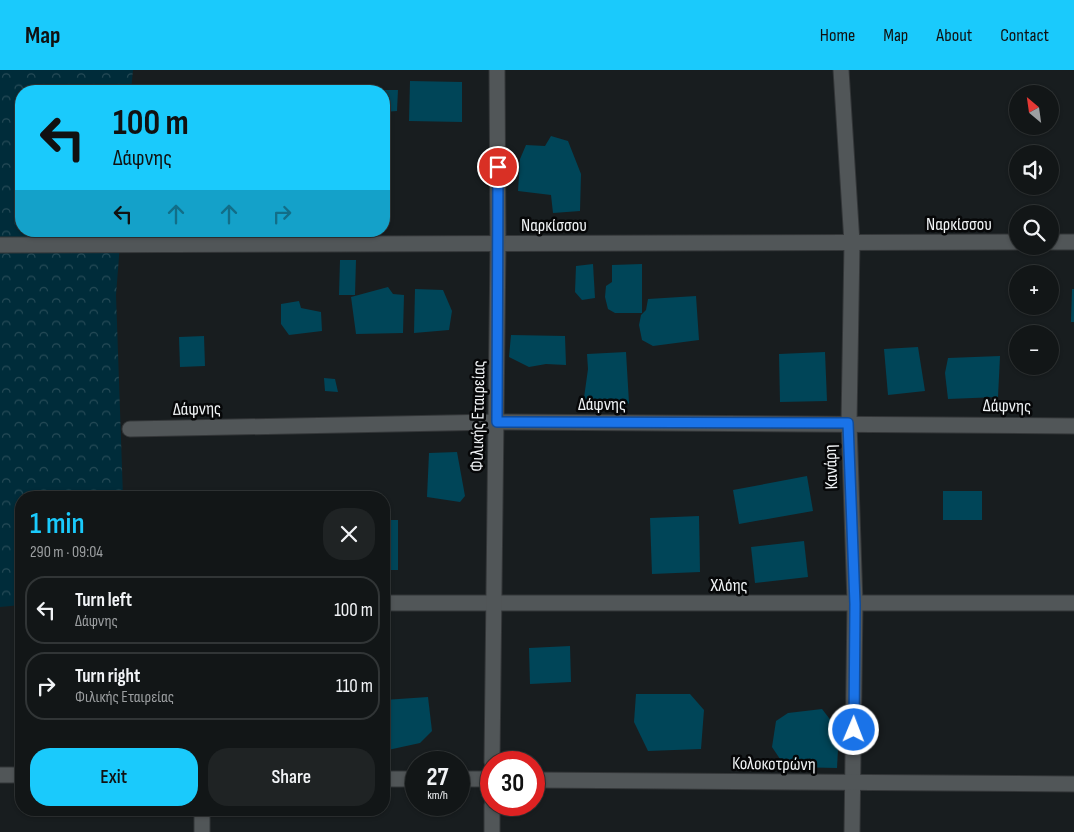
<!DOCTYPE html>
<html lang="en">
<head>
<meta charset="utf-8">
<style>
	:root { --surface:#121617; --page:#1f2324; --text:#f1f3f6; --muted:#9c9fa1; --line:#313536; --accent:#1acafc }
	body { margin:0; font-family:"Sofia Sans Condensed",sans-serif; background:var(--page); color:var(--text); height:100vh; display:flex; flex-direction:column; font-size:19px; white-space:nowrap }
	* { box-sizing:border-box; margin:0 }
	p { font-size:16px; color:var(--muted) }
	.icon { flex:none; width:28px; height:28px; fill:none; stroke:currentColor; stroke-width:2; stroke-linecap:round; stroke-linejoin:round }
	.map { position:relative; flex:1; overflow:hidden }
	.drawer { position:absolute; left:15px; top:421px; width:375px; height:325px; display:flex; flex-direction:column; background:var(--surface); border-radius:20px; box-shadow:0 1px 4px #0004,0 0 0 1px var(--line) }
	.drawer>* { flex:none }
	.banner { position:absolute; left:15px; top:15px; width:375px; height:152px; border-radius:20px; box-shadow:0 1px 4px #0004,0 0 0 1px var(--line); background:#1acafc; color:#111; overflow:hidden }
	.needle { width:32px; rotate:331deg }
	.fabs { position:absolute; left:1009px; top:15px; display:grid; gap:10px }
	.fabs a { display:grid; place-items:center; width:50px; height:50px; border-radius:50%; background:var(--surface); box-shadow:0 1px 4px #0004,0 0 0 1px var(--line); font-size:25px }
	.speed { position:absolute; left:405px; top:681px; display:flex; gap:10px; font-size:25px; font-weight:700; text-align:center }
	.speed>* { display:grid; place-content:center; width:65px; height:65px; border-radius:50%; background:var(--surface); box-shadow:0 1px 4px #0004,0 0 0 1px var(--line); line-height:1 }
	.speed small { font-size:12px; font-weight:400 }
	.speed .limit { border:8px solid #d22; background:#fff; color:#111 }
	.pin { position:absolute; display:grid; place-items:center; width:42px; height:42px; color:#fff; margin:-21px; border:2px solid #fff; border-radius:50%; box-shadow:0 1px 5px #0007 }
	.me { position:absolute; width:55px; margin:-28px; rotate:1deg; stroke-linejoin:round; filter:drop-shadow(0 0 4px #0008) }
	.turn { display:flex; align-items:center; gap:18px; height:105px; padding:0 15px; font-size:22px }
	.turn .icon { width:65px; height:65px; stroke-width:2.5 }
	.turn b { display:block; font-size:35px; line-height:42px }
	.lanes { display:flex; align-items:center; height:48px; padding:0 15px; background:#0003; justify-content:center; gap:25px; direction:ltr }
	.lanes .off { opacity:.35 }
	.round { display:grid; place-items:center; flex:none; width:52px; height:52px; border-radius:20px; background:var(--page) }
	.summary { display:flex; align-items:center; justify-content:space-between; height:85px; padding:0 15px }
	h1 { font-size:30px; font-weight:600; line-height:38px; color:var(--accent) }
	.button { display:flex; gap:10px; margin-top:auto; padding:10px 15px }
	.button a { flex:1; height:58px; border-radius:20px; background:var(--accent); color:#111; font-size:20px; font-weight:600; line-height:58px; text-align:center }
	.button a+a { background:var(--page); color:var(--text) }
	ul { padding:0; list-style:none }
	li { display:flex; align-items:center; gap:15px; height:68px; margin:0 10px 8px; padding:0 5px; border:2px solid var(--line); border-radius:20px }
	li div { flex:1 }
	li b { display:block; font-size:19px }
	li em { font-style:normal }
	header { display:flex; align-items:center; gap:30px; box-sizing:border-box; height:70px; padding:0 25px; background:var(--accent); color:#111 }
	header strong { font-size:24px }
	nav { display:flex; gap:28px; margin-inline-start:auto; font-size:18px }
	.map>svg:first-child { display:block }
	.forest { fill:url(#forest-crowns) }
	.building { fill:#004558 }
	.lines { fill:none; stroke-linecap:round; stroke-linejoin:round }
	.minor-casing { stroke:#333638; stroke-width:17 }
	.minor { stroke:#515658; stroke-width:15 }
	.route-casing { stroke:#114b97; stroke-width:12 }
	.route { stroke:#1a73e8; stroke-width:9 }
	.labels { text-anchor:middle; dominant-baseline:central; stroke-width:5; stroke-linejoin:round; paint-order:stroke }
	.street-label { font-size:18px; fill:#f0f3f5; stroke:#060708 }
</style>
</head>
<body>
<header>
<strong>Map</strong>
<nav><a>Home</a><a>Map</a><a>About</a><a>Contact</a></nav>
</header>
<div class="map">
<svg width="1074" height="762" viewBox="0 0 1074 762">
	<defs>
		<pattern id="forest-crowns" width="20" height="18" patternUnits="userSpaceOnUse" patternTransform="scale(1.25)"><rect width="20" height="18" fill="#002c3a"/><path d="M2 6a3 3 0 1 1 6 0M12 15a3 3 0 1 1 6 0" fill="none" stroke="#264b57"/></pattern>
	</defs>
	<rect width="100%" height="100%" fill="#181d1f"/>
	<!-- forest -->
	<polygon class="forest" points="0,0 133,0 131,21 21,21 21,161 121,161 116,225 123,427 21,428 21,535 0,537"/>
	<!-- building -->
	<g class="building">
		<polygon points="410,11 462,12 462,52 409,51"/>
		<polygon points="384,20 398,20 397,41 384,42"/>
		<polygon points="551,66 568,71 581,104 580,141 553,143 551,125 518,121 520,89 526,75 545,76"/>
		<polygon points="339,161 355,161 354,165 339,165"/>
		<polygon points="340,190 356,190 355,225 339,225"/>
		<polygon points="593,194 595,228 582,230 575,222 576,196"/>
		<polygon points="642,194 642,243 615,243 608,239 605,227 606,216 612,212 612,195"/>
		<polygon points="388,217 393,224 404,225 403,263 356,264 351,227"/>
		<polygon points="415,219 443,220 452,241 449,260 414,263"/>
		<polygon points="1072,219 1074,219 1074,252 1071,252"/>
		<polygon points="696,226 699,270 653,276 642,270 639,255 641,245 646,240 648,229"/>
		<polygon points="299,231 301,238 321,242 322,261 289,265 281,254 281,234"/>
		<polygon points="511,265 565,266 566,295 546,294 529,297 509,287"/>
		<polygon points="204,266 205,296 180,297 179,267"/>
		<polygon points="918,277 925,321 888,325 884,279"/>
		<polygon points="626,282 629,333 624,338 593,340 583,335 588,299 587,284"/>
		<polygon points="825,282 827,331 780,332 779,284"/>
		<polygon points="1000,286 998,327 948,329 945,303 948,288"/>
		<polygon points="324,308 335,309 338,322 325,321"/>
		<polygon points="457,382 465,426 460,432 427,427 429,383"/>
		<polygon points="807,406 813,441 739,454 733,420"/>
		<rect x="943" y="421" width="39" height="29"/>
		<polygon points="699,446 700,502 652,504 650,448"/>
		<rect x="384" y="450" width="14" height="50"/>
		<polygon points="804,471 808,507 755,513 751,477"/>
		<polygon points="570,576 571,612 530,614 529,578"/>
		<polygon points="636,624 690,624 704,640 701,679 648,681 634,652"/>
		<polygon points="428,627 432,661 420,673 388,680 384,630"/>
		<polygon points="822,639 839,661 837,698 793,697 782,692 772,677 776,651 788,643"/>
	</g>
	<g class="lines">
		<defs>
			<g id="minor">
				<polyline points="841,0 852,173 849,353 855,533 852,762"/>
				<polyline points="1050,172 1074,172"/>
				<polyline points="0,175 1018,172"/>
				<polyline points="130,359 497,352 1074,356"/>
				<polyline points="384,533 1074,533"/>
				<polyline points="492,692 498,174 497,0"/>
				<polyline points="0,705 21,705"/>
				<polyline points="384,709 416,709"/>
				<polyline points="459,709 491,709"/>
				<polyline points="534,710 1074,714"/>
				<polyline points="492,735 492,762"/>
				<polyline points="202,762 202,740"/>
			</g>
		</defs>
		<!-- minor casing -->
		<use href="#minor" class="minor-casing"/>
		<!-- minor -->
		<use href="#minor" class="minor"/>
	</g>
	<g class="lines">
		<defs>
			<polyline id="route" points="498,97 497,352 848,353 855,534 854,660"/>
		</defs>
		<!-- route casing -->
		<use href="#route" class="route-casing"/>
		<!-- route -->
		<use href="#route" class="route"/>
	</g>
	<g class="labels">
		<!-- street labels -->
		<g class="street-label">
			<text x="959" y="154">Ναρκίσσου</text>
			<text x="554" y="155">Ναρκίσσου</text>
			<text x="602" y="334">Δάφνης</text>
			<text transform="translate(1007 336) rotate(1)">Δάφνης</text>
			<text transform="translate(197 339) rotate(-1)">Δάφνης</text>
			<text transform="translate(478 346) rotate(-89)">Φιλικής Εταιρείας</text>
			<text transform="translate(831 397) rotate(-92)">Κανάρη</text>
			<text x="729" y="515">Χλόης</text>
			<text transform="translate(774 694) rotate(1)">Κολοκοτρώνη</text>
		</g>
	</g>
</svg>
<div class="fabs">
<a><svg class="needle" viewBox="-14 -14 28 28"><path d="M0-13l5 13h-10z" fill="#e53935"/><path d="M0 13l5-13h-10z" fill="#9c9fa1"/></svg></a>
<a><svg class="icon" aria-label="sound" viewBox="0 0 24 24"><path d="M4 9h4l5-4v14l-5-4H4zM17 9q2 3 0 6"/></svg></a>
<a><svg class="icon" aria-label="search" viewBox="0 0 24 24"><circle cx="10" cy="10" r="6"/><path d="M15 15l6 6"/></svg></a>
<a>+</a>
<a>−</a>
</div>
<div class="speed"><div>27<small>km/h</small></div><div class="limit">30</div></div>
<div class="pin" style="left:498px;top:97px;background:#d93025"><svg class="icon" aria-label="arrive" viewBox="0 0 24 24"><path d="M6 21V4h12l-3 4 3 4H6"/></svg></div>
<svg class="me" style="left:854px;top:660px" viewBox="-20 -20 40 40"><circle r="17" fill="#1a73e8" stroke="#fff" stroke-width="3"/><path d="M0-11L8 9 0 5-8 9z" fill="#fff"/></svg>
<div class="banner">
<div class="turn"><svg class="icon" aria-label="left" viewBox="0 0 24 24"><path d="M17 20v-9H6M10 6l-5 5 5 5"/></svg><div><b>100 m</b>Δάφνης</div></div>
<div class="lanes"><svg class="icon" aria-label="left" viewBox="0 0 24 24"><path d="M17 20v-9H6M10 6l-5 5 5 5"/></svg><svg class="icon off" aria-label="ahead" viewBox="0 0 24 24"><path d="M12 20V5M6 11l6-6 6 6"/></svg><svg class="icon off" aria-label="ahead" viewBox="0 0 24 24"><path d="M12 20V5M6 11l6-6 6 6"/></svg><svg class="icon off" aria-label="right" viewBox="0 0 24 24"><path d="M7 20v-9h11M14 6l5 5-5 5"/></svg></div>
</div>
<section class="drawer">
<div class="summary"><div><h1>1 min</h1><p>290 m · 09:04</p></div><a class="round"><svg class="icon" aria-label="close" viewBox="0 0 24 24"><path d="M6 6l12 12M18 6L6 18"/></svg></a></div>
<ul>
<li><svg class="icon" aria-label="left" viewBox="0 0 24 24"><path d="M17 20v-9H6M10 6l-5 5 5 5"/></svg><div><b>Turn left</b><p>Δάφνης</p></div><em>100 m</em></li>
<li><svg class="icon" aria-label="right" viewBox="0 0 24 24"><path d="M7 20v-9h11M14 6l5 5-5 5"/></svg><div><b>Turn right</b><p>Φιλικής Εταιρείας</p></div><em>110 m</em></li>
</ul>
<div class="button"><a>Exit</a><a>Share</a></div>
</section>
</div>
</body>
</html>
